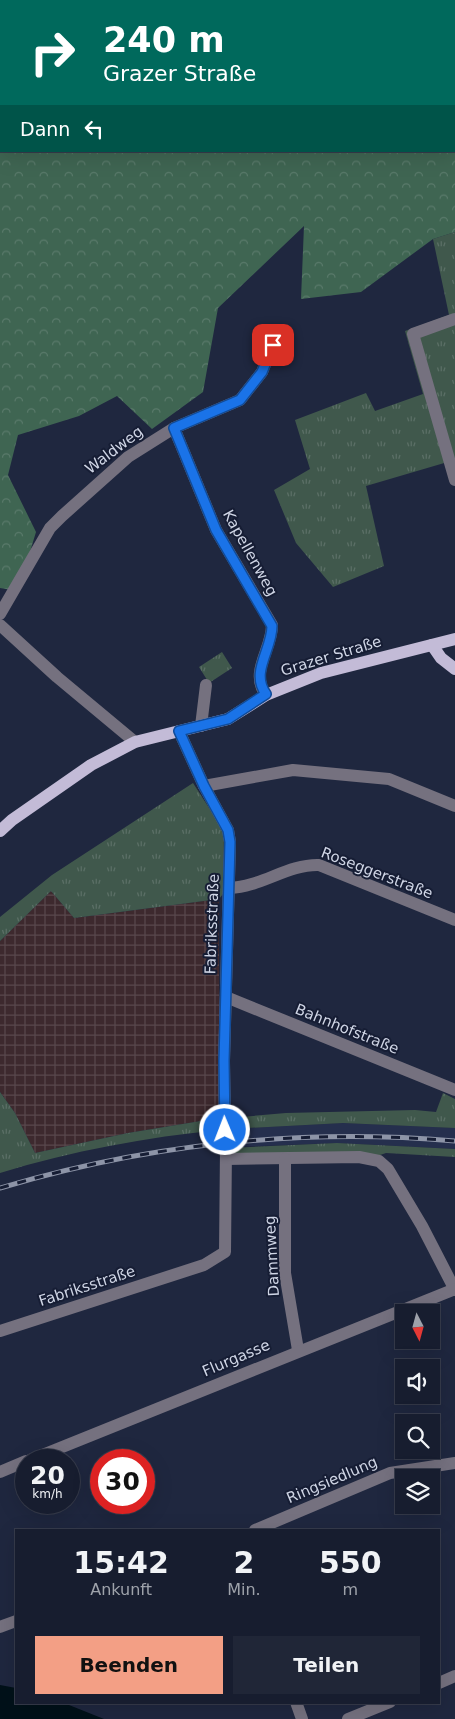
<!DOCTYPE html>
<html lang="de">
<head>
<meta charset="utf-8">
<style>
	:root { --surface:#171d2f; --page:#202637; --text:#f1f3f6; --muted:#9ea2aa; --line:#363b4b; --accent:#f39f85 }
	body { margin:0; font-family:"DejaVu Sans",sans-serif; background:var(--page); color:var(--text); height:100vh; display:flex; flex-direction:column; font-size:19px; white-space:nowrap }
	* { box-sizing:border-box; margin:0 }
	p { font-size:16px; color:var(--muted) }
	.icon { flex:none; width:28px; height:28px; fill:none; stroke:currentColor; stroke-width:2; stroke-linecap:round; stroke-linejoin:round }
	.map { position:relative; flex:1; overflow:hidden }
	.side { position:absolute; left:15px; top:1529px; width:425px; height:175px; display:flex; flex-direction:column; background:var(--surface); border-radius:0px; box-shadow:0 5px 20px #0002,0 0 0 1px var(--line) }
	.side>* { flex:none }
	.guide { position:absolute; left:0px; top:0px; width:455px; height:152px; box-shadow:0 5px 20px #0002,0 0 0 1px var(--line); background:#00695c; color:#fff; overflow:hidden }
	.needle { width:32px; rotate:174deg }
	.fabs { position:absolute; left:395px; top:1304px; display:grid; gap:10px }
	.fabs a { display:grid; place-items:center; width:45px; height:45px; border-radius:0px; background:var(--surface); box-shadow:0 5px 20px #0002,0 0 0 1px var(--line); font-size:25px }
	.speed { position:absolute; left:15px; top:1449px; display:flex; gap:10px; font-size:25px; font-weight:700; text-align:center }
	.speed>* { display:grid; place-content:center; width:65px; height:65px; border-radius:50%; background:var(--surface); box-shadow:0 5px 20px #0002,0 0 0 1px var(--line); line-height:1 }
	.speed small { font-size:12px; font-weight:400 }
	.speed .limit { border:8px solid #d22; background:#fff; color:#111 }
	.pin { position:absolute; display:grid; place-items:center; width:42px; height:42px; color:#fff; margin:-21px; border-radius:10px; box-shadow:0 2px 8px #0006 }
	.me { position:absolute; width:55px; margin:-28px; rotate:359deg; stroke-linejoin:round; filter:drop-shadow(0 0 4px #0008) }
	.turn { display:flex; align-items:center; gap:18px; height:105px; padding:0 20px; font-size:22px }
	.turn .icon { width:65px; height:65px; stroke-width:2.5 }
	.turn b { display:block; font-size:35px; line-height:42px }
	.then { display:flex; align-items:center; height:48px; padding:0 20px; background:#0003; gap:10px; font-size:19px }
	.eta { display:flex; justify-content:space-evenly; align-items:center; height:85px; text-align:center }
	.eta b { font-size:30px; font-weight:700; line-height:35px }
	.cta { display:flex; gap:10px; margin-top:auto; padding:10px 20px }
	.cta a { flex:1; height:58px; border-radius:0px; background:var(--accent); color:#111; font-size:20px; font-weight:700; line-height:58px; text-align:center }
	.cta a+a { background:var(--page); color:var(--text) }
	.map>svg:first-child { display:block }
	.built { fill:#252f4d }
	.industrial { fill:url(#industrial-grid) }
	.grass { fill:url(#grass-tufts) }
	.forest { fill:url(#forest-crowns); fill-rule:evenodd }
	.water { fill:#001119 }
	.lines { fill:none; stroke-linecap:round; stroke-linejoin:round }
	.minor { stroke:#75717f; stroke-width:12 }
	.major { stroke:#c3bbd7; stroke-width:12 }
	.rail-casing { stroke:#8d94a7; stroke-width:5 }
	.rail { stroke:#161d34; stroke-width:3; stroke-dasharray:9; stroke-linecap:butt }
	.route-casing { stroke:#114b97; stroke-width:12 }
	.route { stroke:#1a73e8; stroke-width:9 }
	.labels { text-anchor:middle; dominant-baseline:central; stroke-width:4; stroke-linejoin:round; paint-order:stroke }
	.street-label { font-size:15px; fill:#cfd5e5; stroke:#161d34 }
</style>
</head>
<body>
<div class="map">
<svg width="455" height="1719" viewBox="0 0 455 1719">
	<defs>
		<pattern id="industrial-grid" width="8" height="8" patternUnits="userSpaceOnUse" patternTransform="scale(1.25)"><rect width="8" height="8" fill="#3d292e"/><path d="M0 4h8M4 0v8" fill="none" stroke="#58474c"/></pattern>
		<pattern id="grass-tufts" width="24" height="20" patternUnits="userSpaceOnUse" patternTransform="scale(1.25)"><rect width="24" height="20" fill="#40584c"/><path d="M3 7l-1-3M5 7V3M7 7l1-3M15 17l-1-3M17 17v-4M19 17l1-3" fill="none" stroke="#5b6f66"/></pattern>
		<pattern id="forest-crowns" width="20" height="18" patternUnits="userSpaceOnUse" patternTransform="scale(1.25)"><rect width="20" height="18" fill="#3f6552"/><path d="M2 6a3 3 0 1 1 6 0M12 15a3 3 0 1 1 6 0" fill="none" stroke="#5a7a6b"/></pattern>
	</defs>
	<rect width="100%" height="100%" fill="#1f273f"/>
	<!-- built -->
	<polygon class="built" points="343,1123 455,1128 455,1149 337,1143 232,1147 230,1129"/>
	<!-- industrial -->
	<polygon class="industrial" points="51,891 74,918 219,899 219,1118 128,1133 35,1153 15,1113 0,1092 0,941"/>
	<!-- grass -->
	<g class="grass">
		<polygon points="455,232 455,473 451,461 366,486 384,566 333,587 296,543 274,490 310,469 295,420 366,393 375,411 423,394 405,331 449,315 433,239"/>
		<polygon points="222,652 232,668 209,683 199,667"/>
		<polygon points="193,783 224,831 223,894 219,899 74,918 51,891 0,941 0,917 52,875"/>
		<path d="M0,1092L15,1113L35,1153L128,1133L219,1118L221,1130C146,1137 72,1151 0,1173Z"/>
		<polygon points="443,1093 455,1099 455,1128 343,1123 228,1129 230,1118 286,1113 415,1110 436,1112"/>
		<polygon points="337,1143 455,1149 455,1157 386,1153 380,1155 233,1155 228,1148"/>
	</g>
	<!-- forest -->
	<path class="forest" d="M0,0H455V232L433,239L361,292L301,299L304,226L218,308L203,392L152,429L117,396L79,416L18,435L8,475L36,532L18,591L0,588ZM1,1H454V151H1Z"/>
	<!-- water -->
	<polygon class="water" points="0,1685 16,1688 16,1702 64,1703 104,1719 0,1719"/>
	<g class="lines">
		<!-- minor -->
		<g class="minor">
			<polyline points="455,319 413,334 455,480"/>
			<path d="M174,428L216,530L272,625C272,650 249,672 266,695"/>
			<polyline points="0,614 50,528 62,516 128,457 174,428 240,400 262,372 273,345"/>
			<polyline points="0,625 57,677 135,742"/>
			<polyline points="201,726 206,685"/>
			<polyline points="179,731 204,786 228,830 230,842 224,1061 225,1130"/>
			<polyline points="204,786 293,770 389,779 455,806"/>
			<path d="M230,888C261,887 288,864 319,865L455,920"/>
			<polyline points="226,997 455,1090"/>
			<polyline points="226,1159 359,1157 379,1161 388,1169 422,1226 455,1290"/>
			<polyline points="285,1159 285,1273 298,1350"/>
			<polyline points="0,1331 204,1265 225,1252 226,1148"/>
			<polyline points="30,1460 455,1289"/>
			<polyline points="0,1472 26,1461"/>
			<polyline points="255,1530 390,1473 455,1463"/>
			<polyline points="0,1627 16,1621"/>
			<polyline points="439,1683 455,1676"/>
			<polyline points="296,1702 302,1719"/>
			<polyline points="348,1719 390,1702"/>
		</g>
		<!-- major -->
		<g class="major">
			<polyline points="432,645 441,658 455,669"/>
			<polyline points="0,831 12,820 91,765 135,742 228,719 266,695 321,673 455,639"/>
		</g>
		<defs>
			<path id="rail" d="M0,1188C148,1144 301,1128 455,1141"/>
		</defs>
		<!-- rail casing -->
		<use href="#rail" class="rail-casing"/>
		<!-- rail -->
		<use href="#rail" class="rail"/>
	</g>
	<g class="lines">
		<defs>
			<path id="route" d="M225,1130L224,1061L230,842L228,830L204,786L179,731L228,719L266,694C250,672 272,650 272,626L216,530L174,428L240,400L262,372L273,345"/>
		</defs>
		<!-- route casing -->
		<use href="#route" class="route-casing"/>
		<!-- route -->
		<use href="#route" class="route"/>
	</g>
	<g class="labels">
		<!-- street labels -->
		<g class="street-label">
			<text transform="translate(114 450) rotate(-37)">Waldweg</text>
			<text transform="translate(250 553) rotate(61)">Kapellenweg</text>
			<text transform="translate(331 656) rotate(-17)">Grazer Straße</text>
			<text transform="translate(377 873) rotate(21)">Roseggerstraße</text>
			<text transform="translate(212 924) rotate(-88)">Fabriksstraße</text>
			<text transform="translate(347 1029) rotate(22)">Bahnhofstraße</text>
			<text transform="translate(272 1256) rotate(-93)">Dammweg</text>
			<text transform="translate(87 1286) rotate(-18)">Fabriksstraße</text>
			<text transform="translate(236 1358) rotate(-23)">Flurgasse</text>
			<text transform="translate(332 1480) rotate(-23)">Ringsiedlung</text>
		</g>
	</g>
</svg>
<div class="fabs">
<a><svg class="needle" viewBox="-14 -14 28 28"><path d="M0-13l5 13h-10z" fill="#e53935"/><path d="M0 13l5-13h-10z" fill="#9ea2aa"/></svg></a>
<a><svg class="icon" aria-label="sound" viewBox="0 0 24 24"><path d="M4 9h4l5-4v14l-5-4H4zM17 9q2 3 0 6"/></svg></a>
<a><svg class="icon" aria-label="search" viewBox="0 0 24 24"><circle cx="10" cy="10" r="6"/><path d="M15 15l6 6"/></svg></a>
<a><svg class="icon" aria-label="layers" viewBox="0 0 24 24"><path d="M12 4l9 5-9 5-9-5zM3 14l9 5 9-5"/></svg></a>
</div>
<div class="speed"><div>20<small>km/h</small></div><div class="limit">30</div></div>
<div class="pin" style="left:273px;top:345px;background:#d93025"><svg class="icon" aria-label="arrive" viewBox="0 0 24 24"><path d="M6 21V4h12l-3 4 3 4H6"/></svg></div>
<svg class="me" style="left:225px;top:1130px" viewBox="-20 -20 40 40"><circle r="17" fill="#1a73e8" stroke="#fff" stroke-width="3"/><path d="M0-11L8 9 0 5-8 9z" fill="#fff"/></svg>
<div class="guide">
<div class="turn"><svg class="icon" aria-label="right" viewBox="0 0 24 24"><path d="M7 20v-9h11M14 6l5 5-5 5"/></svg><div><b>240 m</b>Grazer Straße</div></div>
<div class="then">Dann<svg class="icon" aria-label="left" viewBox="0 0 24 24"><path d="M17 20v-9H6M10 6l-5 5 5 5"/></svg></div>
</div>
<section class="side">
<div class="eta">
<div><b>15:42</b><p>Ankunft</p></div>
<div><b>2</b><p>Min.</p></div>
<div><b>550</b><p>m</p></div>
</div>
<div class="cta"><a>Beenden</a><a>Teilen</a></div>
</section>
</div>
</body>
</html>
